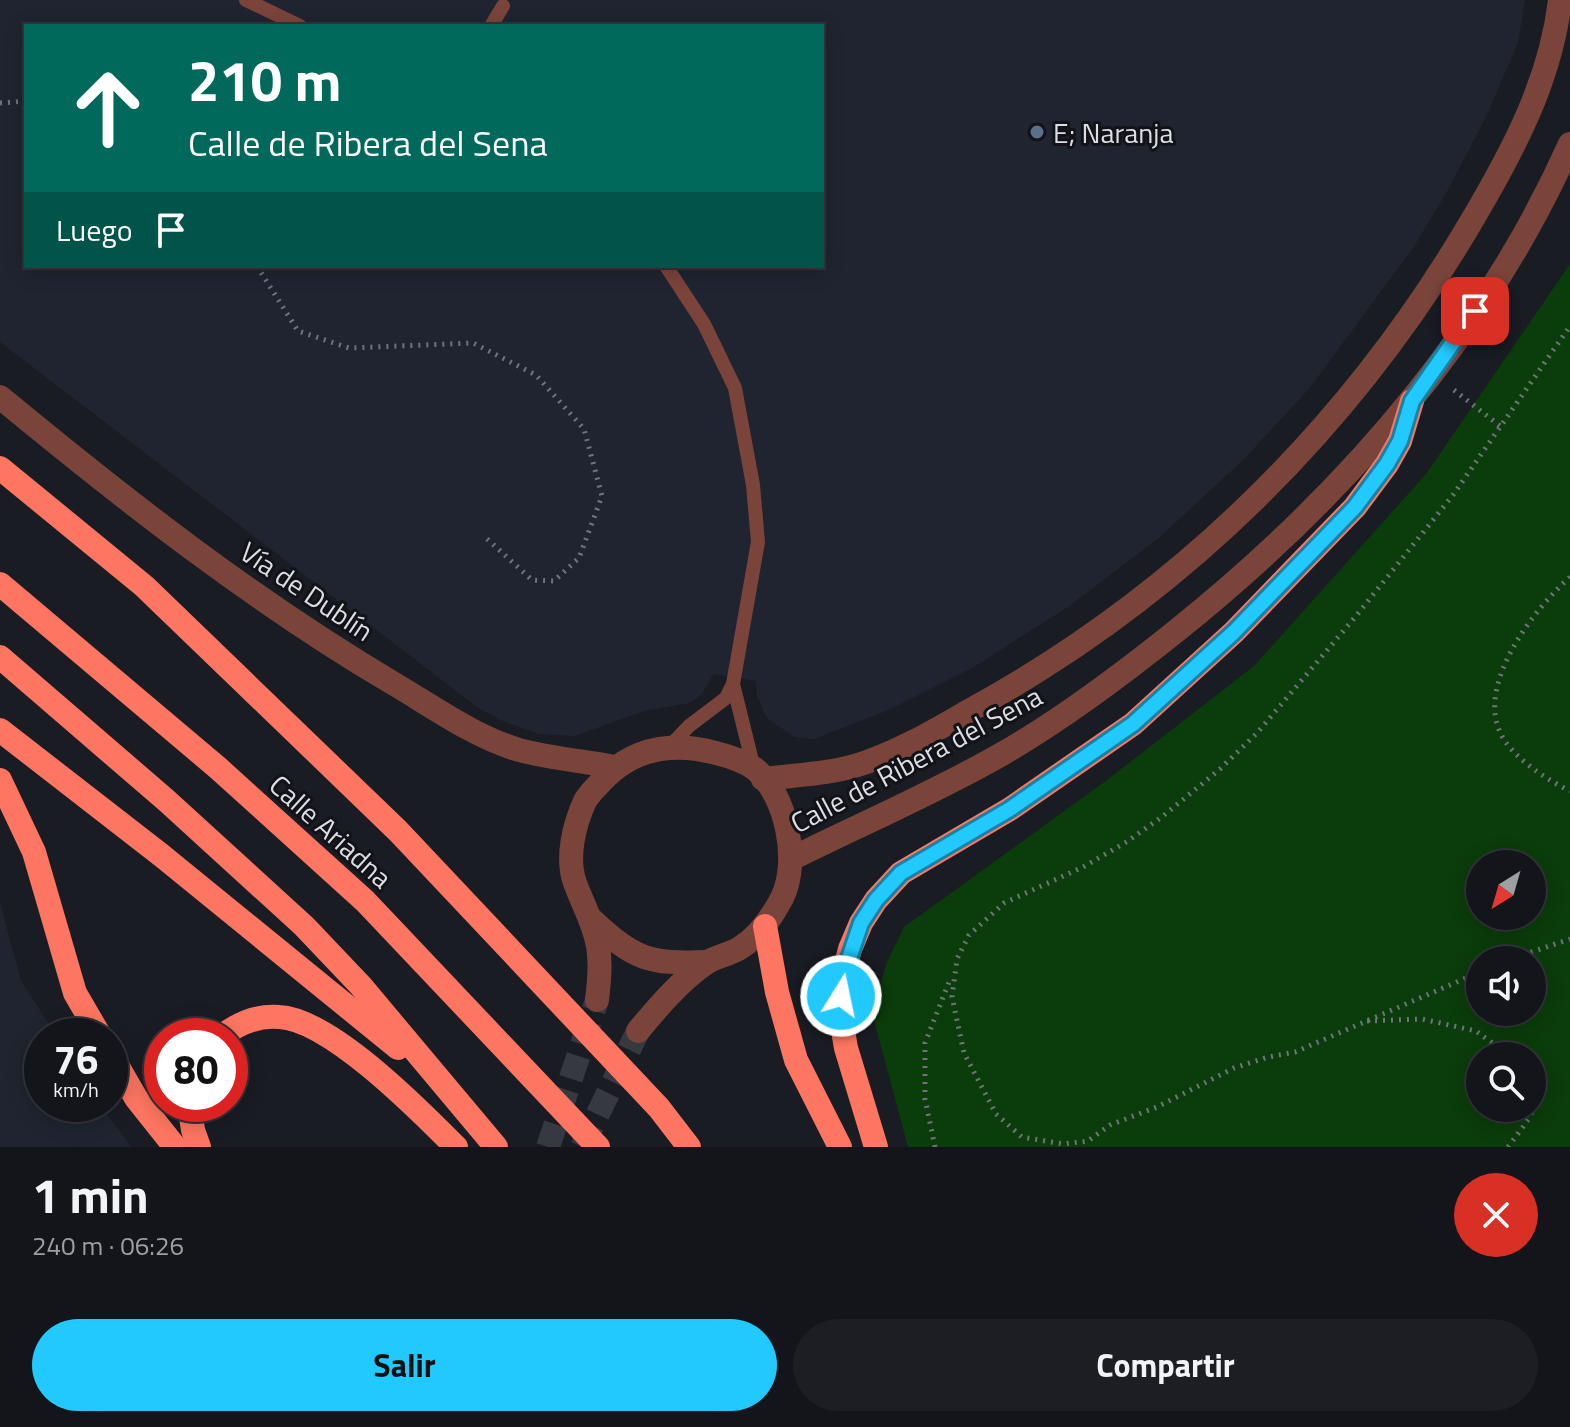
<!DOCTYPE html>
<html lang="es">
<head>
<meta charset="utf-8">
<style>
	:root { --surface:#13151a; --page:#1c1e23; --text:#f1f3f6; --muted:#9d9fa2; --line:#323439; --accent:#22c9fe }
	body { margin:0; font-family:"Titillium Web",sans-serif; background:var(--page); color:var(--text); height:100vh; display:flex; flex-direction:column; font-size:30px; white-space:nowrap }
	* { box-sizing:border-box; margin:0 }
	p { font-size:26px; color:var(--muted) }
	.icon { flex:none; width:44px; height:44px; fill:none; stroke:currentColor; stroke-width:2; stroke-linecap:round; stroke-linejoin:round }
	.map { position:relative; height:1147px; overflow:hidden }
	.details { display:flex; flex-direction:column; background:var(--surface); flex:1 }
	.details>* { flex:none }
	.top-card { position:absolute; left:24px; top:24px; width:800px; height:244px; border-radius:0px; box-shadow:0 4px 20px #0003,0 0 0 2px var(--line); background:#00695c; color:#fff; overflow:hidden }
	.needle { width:52px; rotate:217deg }
	.controls { position:absolute; left:1466px; top:850px; display:grid; gap:16px }
	.controls a { display:grid; place-items:center; width:80px; height:80px; border-radius:50%; background:var(--surface); box-shadow:0 4px 20px #0003,0 0 0 2px var(--line); font-size:40px }
	.speed { position:absolute; left:24px; top:1018px; display:flex; gap:16px; font-size:40px; font-weight:700; text-align:center }
	.speed>* { display:grid; place-content:center; width:104px; height:104px; border-radius:50%; background:var(--surface); box-shadow:0 4px 20px #0003,0 0 0 2px var(--line); line-height:1 }
	.speed small { font-size:20px; font-weight:400 }
	.speed .limit { border:12px solid #d22; background:#fff; color:#111 }
	.pin { position:absolute; display:grid; place-items:center; width:68px; height:68px; color:#fff; margin:-34px; border-radius:16px; box-shadow:0 4px 12px #0006 }
	.me { position:absolute; width:88px; margin:-44px; rotate:10deg; stroke-linejoin:round; filter:drop-shadow(0 0 6px #0008) }
	.turn { display:flex; align-items:center; gap:28px; height:168px; padding:0 32px; font-size:36px }
	.turn .icon { width:104px; height:104px; stroke-width:2.5 }
	.turn b { display:block; font-size:56px; line-height:68px }
	.then { display:flex; align-items:center; height:76px; padding:0 32px; background:#0003; gap:16px; font-size:30px }
	.round { display:grid; place-items:center; flex:none; width:84px; height:84px; border-radius:42px; background:var(--page) }
	.head { display:flex; align-items:center; justify-content:space-between; height:136px; padding:0 32px }
	h1 { font-size:48px; font-weight:700; line-height:60px }
	.cta { display:flex; gap:16px; margin-top:auto; padding:16px 32px }
	.cta a { flex:1; height:92px; border-radius:48px; background:var(--accent); color:#111; font-size:32px; font-weight:700; line-height:92px; text-align:center }
	.cta a+a { background:var(--page); color:var(--text) }
	.map>svg:first-child { display:block }
	.built { fill:#1f2430; fill-rule:evenodd }
	.green { fill:#0b3c0b; fill-rule:evenodd }
	.lines { fill:none; stroke-linecap:round; stroke-linejoin:round }
	.street-tunnel { stroke:#363940; stroke-width:24; stroke-dasharray:24 12; stroke-linecap:butt }
	.path { stroke:#71747a; stroke-width:5; stroke-dasharray:2 6; stroke-linecap:butt }
	.lane { stroke:#7a443b; stroke-width:14 }
	.street { stroke:#7a443b; stroke-width:24 }
	.highway { stroke:#fe7661; stroke-width:24 }
	.route-casing { stroke:#1683a5; stroke-width:20 }
	.route { stroke:#22c9fe; stroke-width:14 }
	.service-dot { fill:#5c6f8a; stroke:#111319; stroke-width:3 }
	.labels { text-anchor:middle; dominant-baseline:central; stroke-width:6; stroke-linejoin:round; paint-order:stroke }
	.poi-label { font-size:28px; fill:#dcdee3; stroke:#111319; text-anchor:start }
	.street-label { font-size:28px; fill:#dcdee3; stroke:#111319 }
</style>
</head>
<body>
<div class="map">
<svg width="1570" height="1147" viewBox="0 0 1570 1147">
	<rect width="100%" height="100%" fill="#191c23"/>
	<!-- built -->
	<g class="built">
		<path d="M0,0H1525L1518,43L1485,119L1449,188L1413,248L1309,389L1244,459L1159,538L1068,607L972,668L889,710L814,739L794,737L767,718L757,697L756,681L714,674L701,695L690,703L644,711L575,736L539,734L500,720L477,707L0,342ZM26,26H822V266H26Z"/>
		<polygon points="0,902 21,981 57,1036 42,1036 42,1104 100,1104 131,1147 0,1147"/>
	</g>
	<!-- green -->
	<path class="green" d="M1570,264V1147H908L872,1013L887,962L904,927L1103,783L1254,666L1426,474ZM1480,864H1532V916H1480ZM1480,960H1532V1012H1480ZM1480,1056H1532V1108H1480Z"/>
	<g class="lines">
		<!-- street-tunnel -->
		<g class="street-tunnel">
			<polyline points="548,1147 597,1000"/>
			<polyline points="582,1147 638,1031"/>
		</g>
		<!-- path -->
		<g class="path">
			<polyline points="0,103 26,101"/>
			<polyline points="257,266 298,331 349,348 473,343 536,375 584,429 602,496 579,558 554,581 532,580 485,537"/>
			<polyline points="1454,390 1500,426"/>
			<path d="M1570,577C1535,608 1477,682 1500,732C1510,756 1547,780 1570,791"/>
			<polyline points="1508,960 1570,939"/>
			<polyline points="1480,972 1295,1052 1268,1057 1234,1068 1157,1107 1110,1125 1088,1141 1063,1144 1022,1137 996,1114 964,1053 952,997 957,959 969,935 1004,903 1083,867 1128,841 1163,816 1220,769 1257,733 1356,616 1453,495 1570,326"/>
			<polyline points="1367,1021 1422,1019 1476,1031 1510,1056"/>
			<polyline points="935,1147 925,1099 925,1043 951,977"/>
			<polyline points="1508,1147 1531,1116 1535,1093 1532,1088"/>
		</g>
		<!-- lane -->
		<g class="lane">
			<polyline points="246,0 300,26"/>
			<polyline points="491,26 503,6"/>
			<polyline points="666,266 704,324 735,388 753,485 758,542 733,684 726,698 689,726 671,745"/>
			<polyline points="733,684 754,769"/>
		</g>
		<!-- street -->
		<g class="street">
			<path d="M0,397C126,501 255,602 396,685C435,708 475,737 519,750C550,758 583,761 615,767"/>
			<path d="M763,779C796,775 832,774 864,763C900,751 934,731 967,712C1180,596 1352,426 1474,217C1514,149 1551,79 1560,0"/>
			<path d="M791,859C861,824 934,793 1002,754C1063,719 1120,676 1175,632C1340,500 1483,338 1570,144"/>
			<path d="M591,919C635,960 648,964 707,962"/>
			<path d="M597,1000C599,982 601,964 598,946C594,923 583,905 575,883C566,858 574,825 585,801C589,794 595,788 601,782C632,748 671,741 716,753C728,756 744,761 755,769C787,795 800,862 782,898C772,917 758,937 740,948C729,955 716,956 706,963C680,981 658,1007 638,1031"/>
		</g>
		<!-- highway -->
		<g class="highway">
			<polyline points="0,468 144,586 398,831 659,1108 689,1147"/>
			<polyline points="0,584 218,768 365,901 598,1147"/>
			<polyline points="0,657 167,801 304,926 361,986 496,1147"/>
			<polyline points="0,730 161,855 398,1048"/>
			<polyline points="0,780 34,852 75,993 100,1036"/>
			<polyline points="765,926 777,992 796,1060 840,1147"/>
			<path d="M222,1036C239,1023 257,1015 279,1017C330,1019 420,1111 456,1147"/>
			<polyline points="110,1053 136,1098 175,1147"/>
			<polyline points="189,1104 193,1130 199,1147"/>
			<polyline points="876,1147 846,1048 840,1013 842,979 850,949 861,923 876,900 901,873 1010,809 1133,724 1234,632 1355,507 1387,464 1400,441 1412,401"/>
		</g>
	</g>
	<g class="lines">
		<defs>
			<polyline id="route" points="841,996 842,979 861,923 876,900 901,873 1010,809 1133,724 1234,632 1355,507 1387,464 1400,441 1412,401 1475,311"/>
		</defs>
		<!-- route casing -->
		<use href="#route" class="route-casing"/>
		<!-- route -->
		<use href="#route" class="route"/>
	</g>
	<!-- markers -->
	<circle class="service-dot" cx="1037" cy="132" r="8"/>
	<g class="labels">
		<!-- poi labels -->
		<g class="poi-label">
			<text x="1053" y="132">E; Naranja</text>
		</g>
		<!-- street labels -->
		<g class="street-label">
			<text transform="translate(307 591) rotate(34)">Vía de Dublín</text>
			<text transform="translate(916 759) rotate(-28)">Calle de Ribera del Sena</text>
			<text transform="translate(331 831) rotate(42)">Calle Ariadna</text>
		</g>
	</g>
</svg>
<div class="controls">
<a><svg class="needle" viewBox="-14 -14 28 28"><path d="M0-13l5 13h-10z" fill="#e53935"/><path d="M0 13l5-13h-10z" fill="#9d9fa2"/></svg></a>
<a><svg class="icon" aria-label="sound" viewBox="0 0 24 24"><path d="M4 9h4l5-4v14l-5-4H4zM17 9q2 3 0 6"/></svg></a>
<a><svg class="icon" aria-label="search" viewBox="0 0 24 24"><circle cx="10" cy="10" r="6"/><path d="M15 15l6 6"/></svg></a>
</div>
<div class="speed"><div>76<small>km/h</small></div><div class="limit">80</div></div>
<div class="pin" style="left:1475px;top:311px;background:#d93025"><svg class="icon" aria-label="arrive" viewBox="0 0 24 24"><path d="M6 21V4h12l-3 4 3 4H6"/></svg></div>
<svg class="me" style="left:841px;top:996px" viewBox="-20 -20 40 40"><circle r="17" fill="#22c9fe" stroke="#fff" stroke-width="3"/><path d="M0-11L8 9 0 5-8 9z" fill="#fff"/></svg>
<div class="top-card">
<div class="turn"><svg class="icon" aria-label="ahead" viewBox="0 0 24 24"><path d="M12 20V5M6 11l6-6 6 6"/></svg><div><b>210 m</b>Calle de Ribera del Sena</div></div>
<div class="then">Luego<svg class="icon" aria-label="arrive" viewBox="0 0 24 24"><path d="M6 21V4h12l-3 4 3 4H6"/></svg></div>
</div>
</div>
<section class="details">
<div class="head"><div><h1>1 min</h1><p>240 m · 06:26</p></div><a class="round" style="background:#d93025;color:#fff"><svg class="icon" aria-label="close" viewBox="0 0 24 24"><path d="M6 6l12 12M18 6L6 18"/></svg></a></div>
<div class="cta"><a>Salir</a><a>Compartir</a></div>
</section>
</body>
</html>
